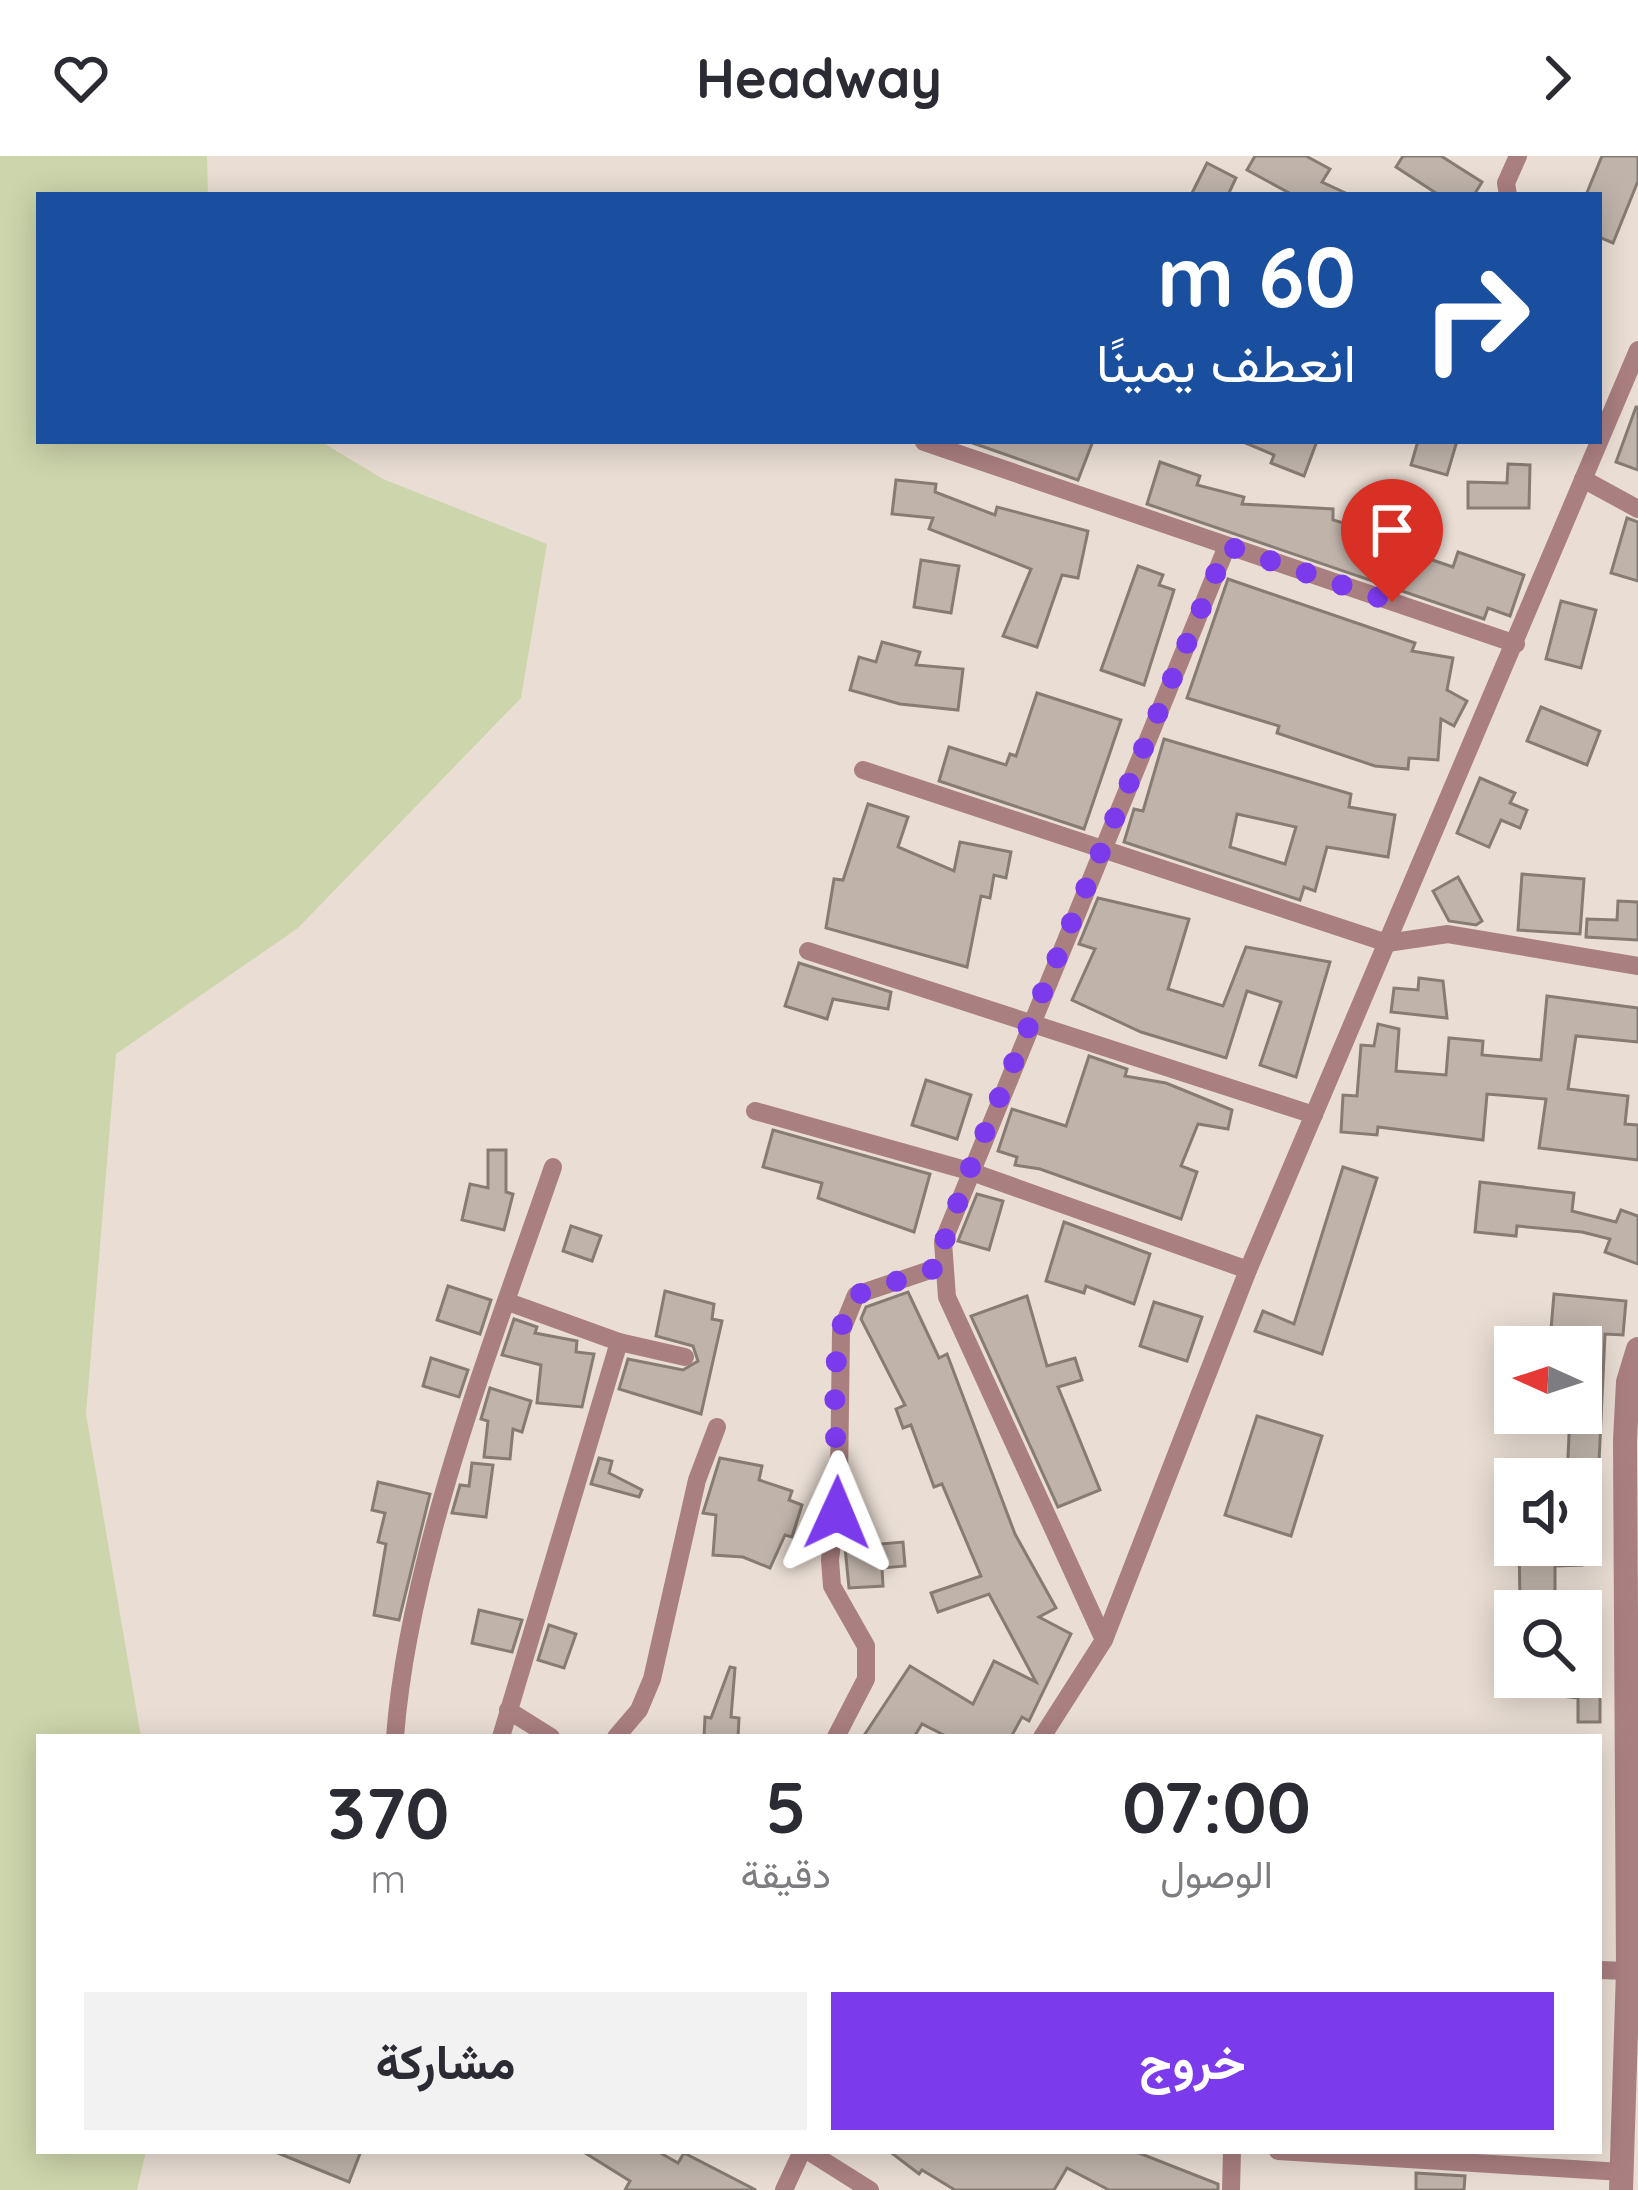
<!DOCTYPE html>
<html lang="ar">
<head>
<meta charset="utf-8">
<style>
	:root { --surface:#fff; --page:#f2f2f3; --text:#2b2b33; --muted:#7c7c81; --accent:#7c3aed }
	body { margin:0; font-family:Quicksand,Vazirmatn,sans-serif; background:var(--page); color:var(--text); direction:rtl; height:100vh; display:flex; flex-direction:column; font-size:45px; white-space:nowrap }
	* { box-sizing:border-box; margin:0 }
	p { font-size:39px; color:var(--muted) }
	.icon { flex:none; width:66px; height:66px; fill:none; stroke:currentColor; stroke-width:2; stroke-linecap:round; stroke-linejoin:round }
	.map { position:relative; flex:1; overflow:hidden; direction:ltr }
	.details { position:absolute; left:36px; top:1578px; width:1566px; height:420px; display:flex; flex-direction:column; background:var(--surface); border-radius:0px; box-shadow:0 6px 30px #0003; direction:rtl }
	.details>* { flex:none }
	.banner { position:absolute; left:36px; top:36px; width:1566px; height:252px; border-radius:0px; box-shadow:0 6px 30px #0003; direction:rtl; background:#1a4fa0; color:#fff; overflow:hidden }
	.needle { width:78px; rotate:273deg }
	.controls { position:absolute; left:1494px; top:1170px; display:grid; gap:24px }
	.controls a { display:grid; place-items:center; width:108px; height:108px; border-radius:0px; background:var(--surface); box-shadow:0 6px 30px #0003; font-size:60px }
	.pin { position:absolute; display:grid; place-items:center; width:102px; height:102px; color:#fff; margin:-123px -51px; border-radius:50% 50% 50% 0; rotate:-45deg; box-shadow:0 0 12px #0007 }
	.pin .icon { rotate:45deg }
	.me { position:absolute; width:132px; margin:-66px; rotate:1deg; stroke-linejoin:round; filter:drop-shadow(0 0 9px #0008) }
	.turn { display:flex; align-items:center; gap:42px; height:252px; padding:0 48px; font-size:54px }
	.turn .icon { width:156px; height:156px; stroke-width:2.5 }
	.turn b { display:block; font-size:84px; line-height:102px }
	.eta { display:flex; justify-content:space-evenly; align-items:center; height:204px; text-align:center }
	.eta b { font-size:72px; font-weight:700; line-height:84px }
	.action { display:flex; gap:24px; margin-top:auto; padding:24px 48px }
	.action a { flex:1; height:138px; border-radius:0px; background:var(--accent); color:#fff; font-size:48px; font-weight:700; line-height:138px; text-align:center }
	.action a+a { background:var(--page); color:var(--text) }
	header { display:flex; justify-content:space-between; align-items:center; height:156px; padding:0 48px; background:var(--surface); font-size:54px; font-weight:700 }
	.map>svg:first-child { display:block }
	.green { fill:#cdd5ac }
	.building { fill:#bfb3aa; stroke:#877c73; stroke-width:3; fill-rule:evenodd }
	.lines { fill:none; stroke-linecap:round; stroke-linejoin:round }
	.minor { stroke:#aa7f80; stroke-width:18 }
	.tertiary { stroke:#aa7f80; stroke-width:24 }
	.route { stroke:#7c3aed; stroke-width:21; stroke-dasharray:0 37.8 }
</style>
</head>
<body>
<header><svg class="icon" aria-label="forward" viewBox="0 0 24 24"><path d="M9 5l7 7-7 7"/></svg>Headway<svg class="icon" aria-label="heart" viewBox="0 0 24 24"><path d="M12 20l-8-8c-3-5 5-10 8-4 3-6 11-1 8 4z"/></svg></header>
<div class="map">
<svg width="1638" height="2034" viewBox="0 0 1638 2034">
	<rect width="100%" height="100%" fill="#eaded4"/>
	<!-- green -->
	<polygon class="green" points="0,0 207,0 208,39 39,39 39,285 320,285 383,323 547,388 521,542 298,772 116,898 86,1258 141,1581 39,1581 39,1995 146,1995 137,2034 0,2034"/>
	<!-- building -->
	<g class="building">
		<polygon points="1255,0 1306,0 1330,13 1322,26 1350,39 1293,39 1247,14"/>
		<polygon points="1403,0 1441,0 1482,26 1474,39 1439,39 1396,11"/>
		<polygon points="1602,0 1638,0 1638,25 1613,87 1599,81 1599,39 1586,39"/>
		<polygon points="1207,7 1236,22 1228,39 1191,39"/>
		<polygon points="1636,251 1638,251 1638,314 1616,306"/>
		<polygon points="967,285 1093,285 1078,324"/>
		<polygon points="1241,285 1317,285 1304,320 1271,307 1274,299"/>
		<polygon points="1418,285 1457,285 1447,319 1411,309"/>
		<polygon points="1160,306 1200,320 1197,329 1244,341 1242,348 1333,353 1333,364 1397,383 1394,391 1453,411 1458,396 1524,419 1510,460 1488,452 1484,463 1147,348"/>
		<polygon points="1508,308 1530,309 1529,352 1468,352 1468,326 1507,327"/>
		<polygon points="896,324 936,328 935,336 995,359 997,351 1088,375 1078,422 1062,419 1037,491 1003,480 1031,413 929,373 933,362 892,358"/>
		<polygon points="1627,362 1638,366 1638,425 1611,417"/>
		<polygon points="921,404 959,410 951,457 914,451"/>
		<polygon points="1138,410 1163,419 1159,429 1174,434 1144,529 1101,514"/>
		<polygon points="1228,423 1415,487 1412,495 1453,502 1447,534 1467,545 1454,570 1441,563 1438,604 1409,602 1408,613 1375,610 1277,577 1279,570 1187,542"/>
		<polygon points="1561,445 1596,454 1581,512 1546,503"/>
		<polygon points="882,486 920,496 916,509 963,513 958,554 900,548 850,534 859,501 876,506"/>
		<polygon points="1037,537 1121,564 1084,673 939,625 949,591 1006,609 1010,598 1016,600"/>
		<polygon points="1541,551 1600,575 1587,609 1527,585"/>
		<path d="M1164,583L1351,638L1349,651L1395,659L1388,701L1327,691L1315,735L1304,731L1300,744L1124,686L1134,653L1143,655ZM1237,658L1296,671L1285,708L1230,691Z"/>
		<polygon points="1480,622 1515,637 1510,647 1527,654 1520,672 1501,664 1489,691 1457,677"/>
		<polygon points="868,648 908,661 898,691 954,715 960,686 1011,696 1006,722 994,719 990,742 981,740 967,811 826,772 834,723 843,724"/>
		<polygon points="1522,718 1584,723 1580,778 1518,774"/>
		<polygon points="1458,721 1482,765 1476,769 1449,765 1433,735"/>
		<polygon points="1098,742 1189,763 1168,833 1223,850 1246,791 1330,806 1296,921 1260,909 1281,846 1247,835 1226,902 1141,876 1072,844 1095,793 1079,788"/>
		<polygon points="1618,745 1638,746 1638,784 1586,781 1587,763 1617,764"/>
		<polygon points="799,807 891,836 888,853 833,843 827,863 785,850"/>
		<polygon points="1419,822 1443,825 1447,862 1391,856 1394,832 1418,834"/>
		<polygon points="1547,840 1638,852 1638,886 1576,880 1568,933 1628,940 1625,968 1638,969 1638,1004 1539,992 1546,943 1487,938 1483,984 1378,971 1377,979 1341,976 1343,939 1357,940 1361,889 1374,890 1378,868 1399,873 1396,915 1446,919 1449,882 1483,885 1482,899 1541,904"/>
		<polygon points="1089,900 1127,913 1125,920 1166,927 1232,954 1228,973 1198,968 1181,1010 1197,1016 1181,1063 1040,1013 1015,1009 1017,1001 998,995 1012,953 1066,970"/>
		<polygon points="926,924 971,939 957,983 912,969"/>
		<polygon points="773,974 930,1018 914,1076 818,1042 822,1027 763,1011"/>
		<polygon points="488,994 506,994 506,1036 513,1038 504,1074 462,1064 470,1028 488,1032"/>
		<polygon points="1343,1011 1377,1022 1322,1198 1255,1175 1263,1155 1294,1168"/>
		<polygon points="1480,1026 1574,1037 1572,1055 1616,1066 1621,1054 1638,1060 1638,1108 1605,1096 1610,1083 1582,1076 1517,1070 1516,1080 1475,1076"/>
		<polygon points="977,1038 1003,1045 989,1094 958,1085"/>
		<polygon points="1064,1066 1150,1098 1134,1148 1086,1130 1084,1137 1046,1125"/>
		<polygon points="571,1070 601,1080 592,1105 563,1095"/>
		<polygon points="448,1130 491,1144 480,1178 437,1164"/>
		<polygon points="665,1135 714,1148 712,1163 722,1165 701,1258 619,1233 628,1203 683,1214 698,1205 693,1190 656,1180"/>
		<polygon points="908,1136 939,1202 947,1198 1015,1378 1056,1452 1039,1461 1071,1478 1029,1565 1022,1561 1011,1581 948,1581 922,1568 914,1581 863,1581 910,1510 973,1548 994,1505 1036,1526 989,1438 938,1456 931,1437 981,1420 942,1328 934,1331 911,1269 903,1272 896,1253 905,1249 861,1163 866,1151"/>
		<polygon points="1554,1138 1626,1145 1623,1179 1605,1178 1596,1370 1581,1370 1581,1323 1567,1323 1570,1257 1581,1257 1581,1191 1573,1191 1574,1174 1551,1173"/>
		<polygon points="1027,1140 1047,1210 1075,1202 1082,1224 1058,1231 1100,1334 1058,1351 971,1160"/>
		<polygon points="1154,1146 1202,1161 1187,1205 1140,1190"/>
		<polygon points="514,1163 537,1171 535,1177 577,1185 576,1196 594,1198 582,1251 537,1247 541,1209 502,1199"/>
		<polygon points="431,1202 468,1214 459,1241 423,1230"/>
		<polygon points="490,1232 531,1245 522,1276 513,1273 510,1303 484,1301 488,1265 481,1263"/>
		<polygon points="1257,1260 1322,1280 1291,1380 1225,1359"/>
		<polygon points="599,1302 612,1305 609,1317 642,1334 639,1341 591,1328"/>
		<polygon points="720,1302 762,1310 759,1324 792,1335 789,1344 802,1349 792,1381 785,1379 770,1412 743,1401 713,1399 716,1359 703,1357"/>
		<polygon points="472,1307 493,1309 486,1361 452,1357 460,1329 469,1330"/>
		<polygon points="378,1326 430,1338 399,1464 374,1459 386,1388 378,1386 385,1357 372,1354"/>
		<polygon points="903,1386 905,1410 882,1412 883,1430 849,1432 845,1391"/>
		<polygon points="1519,1389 1582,1389 1582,1409 1555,1410 1555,1444 1520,1445"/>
		<polygon points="479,1454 522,1464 512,1496 472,1487"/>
		<polygon points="549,1469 576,1478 564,1512 538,1504"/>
		<polygon points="730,1511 735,1512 731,1561 739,1562 738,1581 704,1581 705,1561 711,1562"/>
		<polygon points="1600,1520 1600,1566 1578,1566 1578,1542 1560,1540 1562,1521"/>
		<polygon points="273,1995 361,1995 349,2026"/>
		<polygon points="582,1995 657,1995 678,2007 684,1997 756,2034 625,2034 630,2025"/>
		<polygon points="889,1995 1134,1995 1218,2028 1218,2034 1109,2034 1067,2012 1054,2034 955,2034 922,2014 919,2018"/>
		<polygon points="1416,2017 1465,2020 1464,2034 1416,2034"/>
	</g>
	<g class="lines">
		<!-- minor -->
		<g class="minor">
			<polyline points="1508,39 1506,27 1518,0"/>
			<polyline points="924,286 1516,488"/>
			<polyline points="1583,323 1638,353"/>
			<polyline points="863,614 1387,787 1448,778 1638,810"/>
			<polyline points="808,795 1314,959"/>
			<polyline points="755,955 969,1015 1248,1114"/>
			<polyline points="619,1186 685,1201"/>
			<polyline points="1104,1484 1248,1114 1638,194"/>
			<polyline points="508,1554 551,1581"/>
			<path d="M395,1581C409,1399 493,1185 553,1011"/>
			<polyline points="501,1581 619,1186 508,1146"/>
			<polyline points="616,1581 639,1554 652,1523 697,1324 717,1271"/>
			<polyline points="836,1581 866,1523 866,1490 832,1430 830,1404 839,1324 841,1176 856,1139 942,1110"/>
			<polyline points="1042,1581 1104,1484 947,1141 943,1086 1227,390"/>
			<polyline points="1599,1814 1628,1815"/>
			<polyline points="808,1995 870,2034"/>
			<polyline points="1278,1995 1622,2016"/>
			<polyline points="784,2034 802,1995"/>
			<polyline points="1231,2034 1232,1995"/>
		</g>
		<!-- tertiary -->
		<polyline class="tertiary" points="1621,2034 1628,1815 1625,1285 1628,1226 1638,1193"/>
	</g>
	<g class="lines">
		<!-- route -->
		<path class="route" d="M837,1357C840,1303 822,1180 856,1139L942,1110L944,1086L969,1015L1227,390L1392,446"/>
	</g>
</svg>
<div class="controls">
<a><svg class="needle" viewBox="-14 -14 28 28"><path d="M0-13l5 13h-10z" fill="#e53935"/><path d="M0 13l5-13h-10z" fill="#7c7c81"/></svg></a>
<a><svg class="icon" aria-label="sound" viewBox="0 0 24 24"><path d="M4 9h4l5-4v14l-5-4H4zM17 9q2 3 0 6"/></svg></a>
<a><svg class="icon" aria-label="search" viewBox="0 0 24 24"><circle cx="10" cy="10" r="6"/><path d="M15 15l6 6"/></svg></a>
</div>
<div class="pin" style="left:1392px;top:446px;background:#d93025"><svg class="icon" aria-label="arrive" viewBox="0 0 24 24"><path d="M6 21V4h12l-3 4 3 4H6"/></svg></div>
<svg class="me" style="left:837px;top:1357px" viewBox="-20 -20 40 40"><path d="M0-17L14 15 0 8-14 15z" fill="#7c3aed" stroke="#fff" stroke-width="4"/></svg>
<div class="banner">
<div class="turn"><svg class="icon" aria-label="right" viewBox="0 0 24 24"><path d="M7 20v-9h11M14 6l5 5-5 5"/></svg><div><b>60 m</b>انعطف يمينًا</div></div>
</div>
<section class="details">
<div class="eta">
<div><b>07:00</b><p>الوصول</p></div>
<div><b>5</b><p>دقيقة</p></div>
<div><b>370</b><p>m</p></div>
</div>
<div class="action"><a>خروج</a><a>مشاركة</a></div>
</section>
</div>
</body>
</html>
